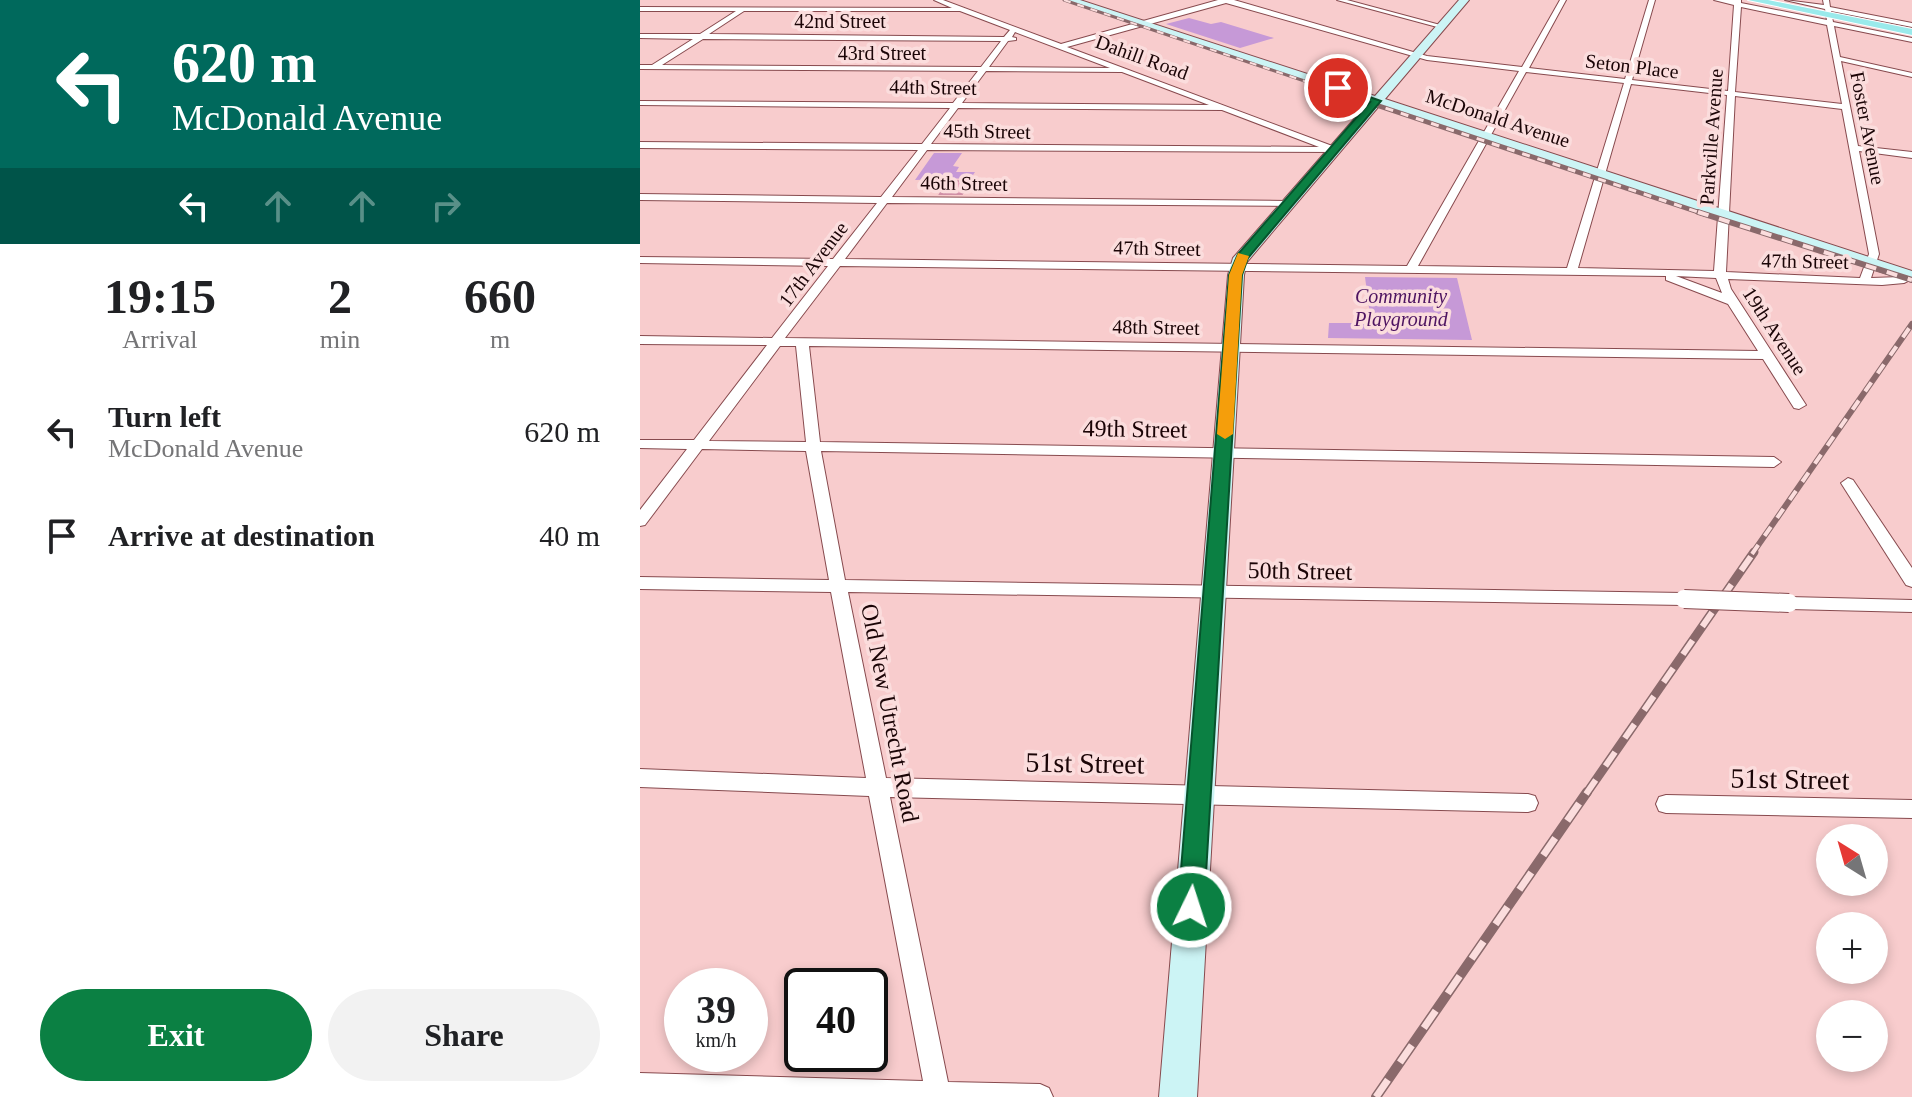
<!DOCTYPE html>
<html lang="en">
<head>
<meta charset="utf-8">
<style>
	:root { --surface:#fff; --page:#f2f2f2; --text:#202124; --muted:#757577; --accent:#0b8043 }
	body { margin:0; font-family:"Times New Roman",serif; background:var(--page); color:var(--text); height:100vh; display:flex; flex-direction:column; font-size:30px; white-space:nowrap }
	* { box-sizing:border-box; margin:0 }
	p { font-size:26px; color:var(--muted) }
	.icon { flex:none; width:44px; height:44px; fill:none; stroke:currentColor; stroke-width:2; stroke-linecap:round; stroke-linejoin:round }
	.map { position:relative; flex:1; overflow:hidden }
	.side { display:flex; flex-direction:column; background:var(--surface); width:640px }
	.side>* { flex:none }
	.top-card { background:#00695c; color:#fff; overflow:hidden }
	.needle { width:52px; rotate:323deg }
	.fabs { position:absolute; left:1176px; top:824px; display:grid; gap:16px }
	.fabs a { display:grid; place-items:center; width:72px; height:72px; border-radius:50%; background:var(--surface); box-shadow:0 4px 12px #0003; font-size:40px }
	.speed { position:absolute; left:24px; top:968px; display:flex; gap:16px; font-size:40px; font-weight:700; text-align:center }
	.speed>* { display:grid; place-content:center; width:104px; height:104px; border-radius:50%; background:var(--surface); box-shadow:0 4px 12px #0003; line-height:1 }
	.speed small { font-size:20px; font-weight:400 }
	.speed .limit { border:4px solid #111; border-radius:12px; background:#fff; color:#111 }
	.pin { position:absolute; display:grid; place-items:center; width:68px; height:68px; color:#fff; margin:-34px; border:4px solid #fff; border-radius:50%; box-shadow:0 2px 8px #0007 }
	.me { position:absolute; width:88px; margin:-44px; rotate:4deg; stroke-linejoin:round; filter:drop-shadow(0 0 6px #0008) }
	.turn { display:flex; align-items:center; gap:28px; height:168px; padding:0 40px; font-size:36px }
	.turn .icon { width:104px; height:104px; stroke-width:2.5 }
	.turn b { display:block; font-size:56px; line-height:68px }
	.lanes { display:flex; align-items:center; height:76px; padding:0 40px; background:#0003; justify-content:center; gap:40px; direction:ltr }
	.lanes .off { opacity:.35 }
	.eta { display:flex; justify-content:space-evenly; align-items:center; height:136px; text-align:center }
	.eta b { font-size:48px; font-weight:700; line-height:56px }
	.button { display:flex; gap:16px; margin-top:auto; padding:16px 40px }
	.button a { flex:1; height:92px; border-radius:48px; background:var(--accent); color:#fff; font-size:32px; font-weight:700; line-height:92px; text-align:center }
	.button a+a { background:var(--page); color:var(--text) }
	ul { padding:0; list-style:none }
	li { display:flex; align-items:center; gap:24px; height:104px; padding:0 40px }
	li div { flex:1 }
	li b { display:block; font-size:30px }
	li em { font-style:normal }
	main { display:flex; flex:1; min-height:0 }
	.map>svg:first-child { display:block }
	.green { fill:#c699d7 }
	.building { fill:#e9a7be; stroke:#d090a6; stroke-width:2 }
	.lines { fill:none; stroke-linecap:round; stroke-linejoin:round }
	.street-casing { stroke:#874a4e; stroke-width:2 }
	.secondary-casing { stroke:#874a4e; stroke-width:2 }
	.primary-casing { stroke:#fff; stroke-width:2 }
	.street { fill:#fff; fill-rule:evenodd }
	.secondary { fill:#ccf4f5; fill-rule:evenodd }
	.primary { fill:#9aeaeb; fill-rule:evenodd }
	.rail-far4-casing { stroke:#8a696b; stroke-width:3 }
	.rail-far3-casing { stroke:#8a696b; stroke-width:5 }
	.rail-far2-casing { stroke:#8a696b; stroke-width:6 }
	.rail-far1-casing { stroke:#8a696b; stroke-width:9 }
	.rail-casing { stroke:#8a696b; stroke-width:10 }
	.rail-far4 { stroke:#fbdddd; stroke-width:2; stroke-dasharray:7; stroke-linecap:butt }
	.rail-far3 { stroke:#fbdddd; stroke-width:3; stroke-dasharray:8; stroke-linecap:butt }
	.rail-far2 { stroke:#fbdddd; stroke-width:4; stroke-dasharray:11; stroke-linecap:butt }
	.rail-far1 { stroke:#fbdddd; stroke-width:6; stroke-dasharray:17; stroke-linecap:butt }
	.rail { stroke:#fbdddd; stroke-width:7; stroke-dasharray:21; stroke-linecap:butt }
	.street-bridge-casing { stroke:#874a4e; stroke-width:20; stroke-linecap:butt }
	.street-bridge { stroke:#fff; stroke-width:18 }
	.route { fill:#0b8043; stroke:#07532c; stroke-width:2 }
	.slow { fill:#f59e0b }
	.labels { text-anchor:middle; dominant-baseline:central; stroke-width:7; stroke-linejoin:round; paint-order:stroke }
	.far-street-label { font-size:20px; fill:#1a0406; stroke:#fbdddd }
	.far-park-label { font-size:20px; font-style:italic; fill:#4e1461; stroke:#fbdddd }
	.street-label { font-size:24px; fill:#1a0406; stroke:#fbdddd }
	.near-street-label { font-size:28px; fill:#1a0406; stroke:#fbdddd }
</style>
</head>
<body>
<main>
<section class="side">
<div class="top-card">
<div class="turn"><svg class="icon" aria-label="left" viewBox="0 0 24 24"><path d="M17 20v-9H6M10 6l-5 5 5 5"/></svg><div><b>620 m</b>McDonald Avenue</div></div>
<div class="lanes"><svg class="icon" aria-label="left" viewBox="0 0 24 24"><path d="M17 20v-9H6M10 6l-5 5 5 5"/></svg><svg class="icon off" aria-label="ahead" viewBox="0 0 24 24"><path d="M12 20V5M6 11l6-6 6 6"/></svg><svg class="icon off" aria-label="ahead" viewBox="0 0 24 24"><path d="M12 20V5M6 11l6-6 6 6"/></svg><svg class="icon off" aria-label="right" viewBox="0 0 24 24"><path d="M7 20v-9h11M14 6l5 5-5 5"/></svg></div>
</div>
<div class="eta">
<div><b>19:15</b><p>Arrival</p></div>
<div><b>2</b><p>min</p></div>
<div><b>660</b><p>m</p></div>
</div>
<ul>
<li><svg class="icon" aria-label="left" viewBox="0 0 24 24"><path d="M17 20v-9H6M10 6l-5 5 5 5"/></svg><div><b>Turn left</b><p>McDonald Avenue</p></div><em>620 m</em></li>
<li><svg class="icon" aria-label="arrive" viewBox="0 0 24 24"><path d="M6 21V4h12l-3 4 3 4H6"/></svg><div><b>Arrive at destination</b></div><em>40 m</em></li>
</ul>
<div class="button"><a>Exit</a><a>Share</a></div>
</section>
<div class="map">
<svg width="1272" height="1097" viewBox="0 0 1272 1097">
	<rect width="100%" height="100%" fill="#f8cccd"/>
	<!-- green -->
	<g class="green">
		<polygon points="549,18 571,24 581,22 634,38 600,48 526,24"/>
		<polygon points="294,153 322,153 313,166 319,167 316,172 335,172 331,178 275,180"/>
		<polygon points="725,277 817,278 832,340 688,338 689,323 731,323"/>
	</g>
	<!-- building -->
	<polygon class="building" points="308,181 331,181 322,194 300,194"/>
	<g class="lines">
		<defs>
			<g id="street">
				<path d="M294,0H303L421,44L578,0H594L787,56L882,67L920,0H926L889,68L985,79L1009,0H1015L992,80L1088,91L1094,5L1074,0H1101V3L1187,20L1185,9L1145,0L1184,5L1183,0H1189L1190,7L1272,23V27L1191,11L1193,22L1272,38V42L1194,26L1200,57L1272,73V77L1201,61L1218,146L1272,152V158L1219,151L1239,254L1231,278L1261,277L1269,273H1272V279L1264,283L1242,285L1088,279L1091,289L1166,405L1159,409L1154,408L1123,359L169,346L180,442L1134,457L1141,462L1134,467L181,451L205,580L1044,593L1050,595L1052,599L1050,603L1044,605L208,592L246,778L888,794L895,796L898,803L895,810L888,812L250,797L308,1082L400,1084L409,1088L413,1097H0V1073L283,1081L229,796L0,787V769L226,778L191,592L0,589V577L189,580L166,451L62,449L5,525L0,526V510L47,449L0,448V440H54L127,345L0,344V336L132,338L188,266L0,263V257L193,259L237,203L0,200V194L241,197L278,150L0,148V142L282,144L310,108L0,105V101L313,103L338,71L0,69V65H12L53,39L0,38V34H60L96,11H0V7L312,8ZM586,3L787,60L879,71L767,266L205,259L247,203L651,206L652,204L647,201L252,197L287,150L697,152L695,147L427,47ZM1101,7L1187,25L1202,104L1095,92ZM104,11H320L370,30L364,37L69,34ZM375,32L470,68L349,67L368,41L376,40V38L372,37ZM63,39L361,41L341,67L22,65ZM346,71L482,72L569,105L322,103ZM886,72L984,83L927,268L778,266ZM991,84L1087,95L1074,271L938,268ZM1095,96L1202,109L1229,254L1220,278L1086,272ZM318,108L582,110L679,147L291,144ZM200,266L1026,276V280L1088,304L1118,351L145,338ZM1036,276L1076,278L1082,293ZM140,346H156L166,442L69,441Z"/>
				<polygon points="697,0 707,0 804,26 801,28"/>
				<polygon points="1208,478 1213,480 1272,568 1272,587 1266,585 1201,483"/>
				<polygon points="1149,597 1272,600 1272,612 1149,609 1143,607 1141,603 1143,599"/>
				<polygon points="1026,795 1272,800 1272,818 1026,813 1019,811 1016,804 1019,797"/>
			</g>
			<polygon id="secondary" points="426,0 440,0 735,96 819,0 829,0 745,99 1272,271 1272,282 739,106 607,262 604,275 557,1097 519,1097 588,275 593,258 729,102"/>
			<polygon id="primary" points="1108,0 1128,0 1272,29 1272,35"/>
		</defs>
		<!-- street casing -->
		<use href="#street" class="street-casing"/>
		<!-- secondary casing -->
		<use href="#secondary" class="secondary-casing"/>
		<!-- primary casing -->
		<use href="#primary" class="primary-casing"/>
		<!-- street -->
		<use href="#street" class="street"/>
		<!-- secondary -->
		<use href="#secondary" class="secondary"/>
		<!-- primary -->
		<use href="#primary" class="primary"/>
		<defs>
			<polyline id="rail-far4" points="424,0 706,95"/>
			<polyline id="rail-far3" points="700,93 1064,214"/>
			<g id="rail-far2">
				<polyline points="1058,212 1272,280"/>
				<polyline points="1112,554 1272,324"/>
			</g>
			<polyline id="rail-far1" points="946,794 1114,552"/>
			<polyline id="rail" points="736,1097 947,792"/>
		</defs>
		<!-- rail-far4 casing -->
		<use href="#rail-far4" class="rail-far4-casing"/>
		<!-- rail-far3 casing -->
		<use href="#rail-far3" class="rail-far3-casing"/>
		<!-- rail-far2 casing -->
		<use href="#rail-far2" class="rail-far2-casing"/>
		<!-- rail-far1 casing -->
		<use href="#rail-far1" class="rail-far1-casing"/>
		<!-- rail casing -->
		<use href="#rail" class="rail-casing"/>
		<!-- rail-far4 -->
		<use href="#rail-far4" class="rail-far4"/>
		<!-- rail-far3 -->
		<use href="#rail-far3" class="rail-far3"/>
		<!-- rail-far2 -->
		<use href="#rail-far2" class="rail-far2"/>
		<!-- rail-far1 -->
		<use href="#rail-far1" class="rail-far1"/>
		<!-- rail -->
		<use href="#rail" class="rail"/>
		<defs>
			<polyline id="street-bridge" points="1044,599 1149,603"/>
		</defs>
		<!-- street-bridge casing -->
		<use href="#street-bridge" class="street-bridge-casing"/>
		<!-- street-bridge -->
		<use href="#street-bridge" class="street-bridge"/>
	</g>
	<!-- route -->
	<polygon class="route" points="698,86 741,101 608,258 602,275 564,907 560,916 551,920 542,916 538,907 589,275 598,254 730,102 695,90"/>
	<!-- slow -->
	<polygon class="slow" points="598,253 609,256 602,275 593,434 585,439 577,434 589,275"/>
	<g class="labels">
		<!-- far-street labels -->
		<g class="far-street-label">
			<text x="200" y="21">42nd Street</text>
			<text x="242" y="53">43rd Street</text>
			<text transform="translate(502 57) rotate(20)">Dahill Road</text>
			<text transform="translate(992 66) rotate(7)">Seton Place</text>
			<text transform="translate(293 87) rotate(1)">44th Street</text>
			<text transform="translate(858 118) rotate(18)">McDonald Avenue</text>
			<text transform="translate(1228 128) rotate(79)">Foster Avenue</text>
			<text transform="translate(347 131) rotate(1)">45th Street</text>
			<text transform="translate(1071 137) rotate(-86)">Parkville Avenue</text>
			<text transform="translate(324 183) rotate(1)">46th Street</text>
			<text transform="translate(517 248) rotate(1)">47th Street</text>
			<text transform="translate(1165 261) rotate(1)">47th Street</text>
			<text transform="translate(173 264) rotate(-53)">17th Avenue</text>
			<text transform="translate(516 327) rotate(1)">48th Street</text>
			<text transform="translate(1135 331) rotate(57)">19th Avenue</text>
		</g>
		<!-- far-park labels -->
		<g class="far-park-label">
			<text x="761" y="296">Community<tspan x="761" dy="23">Playground</tspan></text>
		</g>
		<!-- street labels -->
		<g class="street-label">
			<text transform="translate(495 429) rotate(1)">49th Street</text>
			<text transform="translate(660 571) rotate(1)">50th Street</text>
			<text transform="translate(250 713) rotate(79)">Old New Utrecht Road</text>
		</g>
		<!-- near-street labels -->
		<g class="near-street-label">
			<text transform="translate(445 763) rotate(1)">51st Street</text>
			<text transform="translate(1150 779) rotate(1)">51st Street</text>
		</g>
	</g>
</svg>
<div class="fabs">
<a><svg class="needle" viewBox="-14 -14 28 28"><path d="M0-13l5 13h-10z" fill="#e53935"/><path d="M0 13l5-13h-10z" fill="#757577"/></svg></a>
<a>+</a>
<a>−</a>
</div>
<div class="speed"><div>39<small>km/h</small></div><div class="limit">40</div></div>
<div class="pin" style="left:698px;top:88px;background:#d93025"><svg class="icon" aria-label="arrive" viewBox="0 0 24 24"><path d="M6 21V4h12l-3 4 3 4H6"/></svg></div>
<svg class="me" style="left:551px;top:907px" viewBox="-20 -20 40 40"><circle r="17" fill="#0b8043" stroke="#fff" stroke-width="3"/><path d="M0-11L8 9 0 5-8 9z" fill="#fff"/></svg>
</div>
</main>
</body>
</html>
